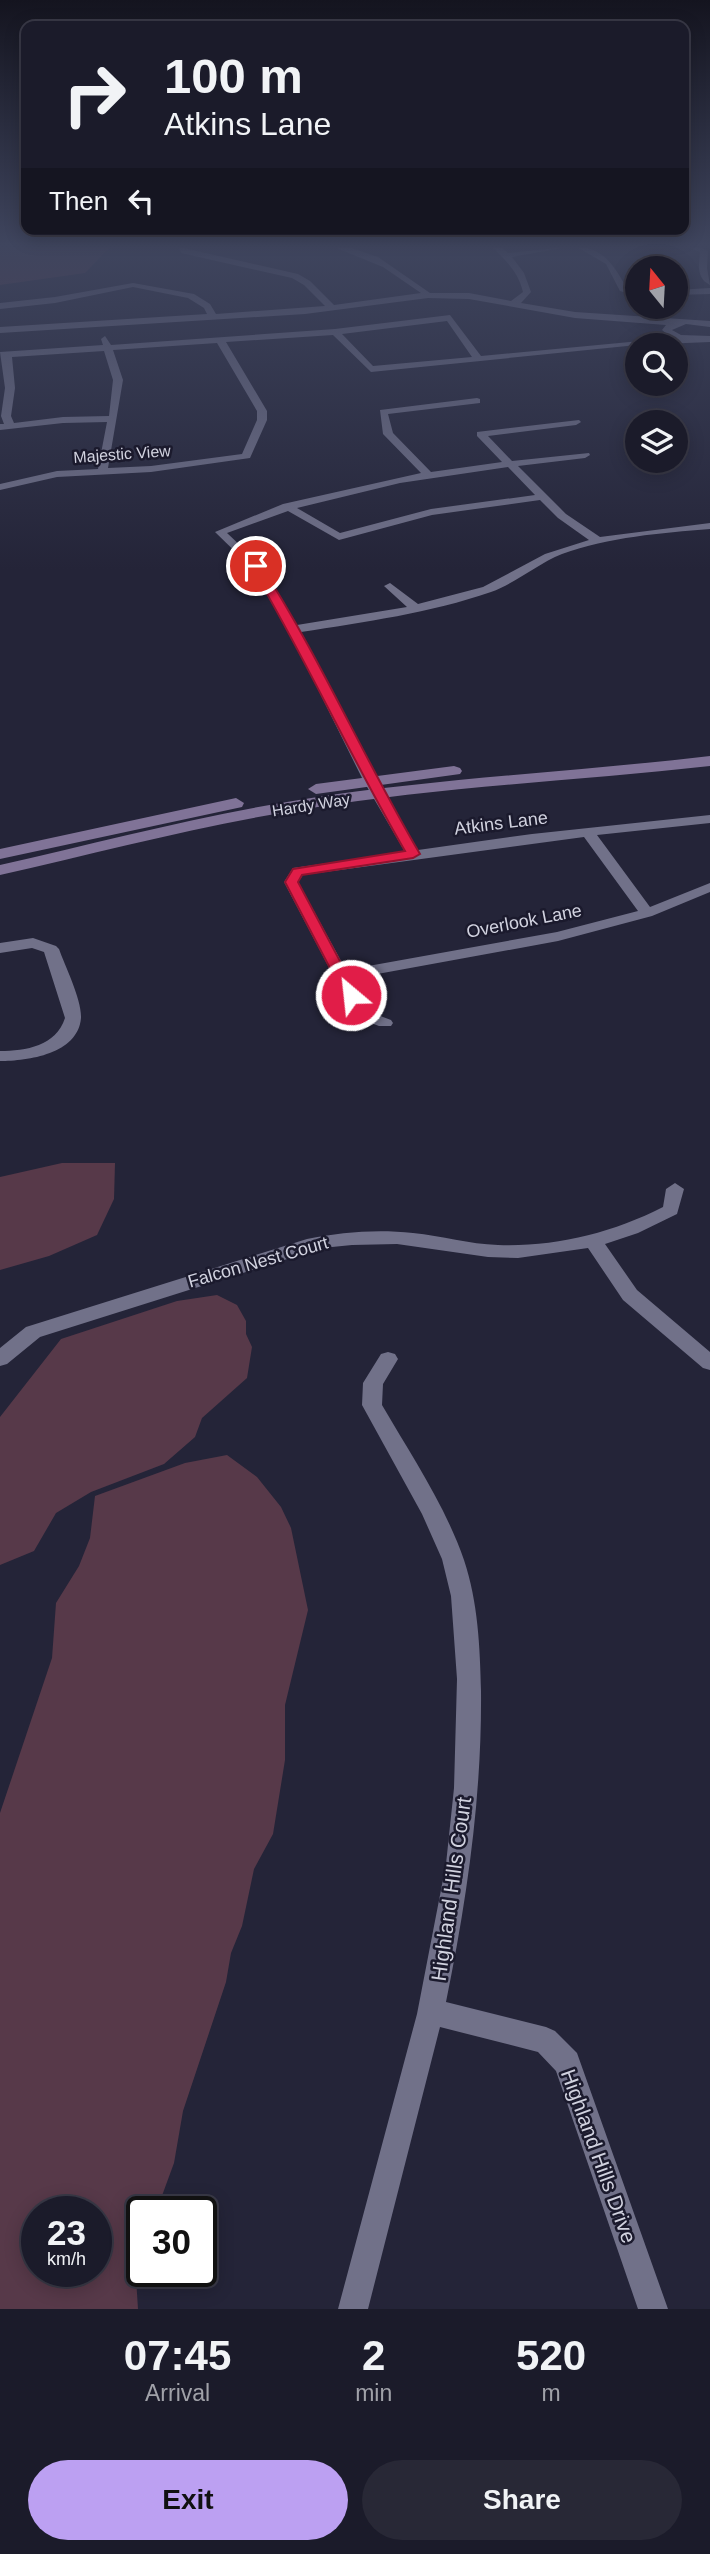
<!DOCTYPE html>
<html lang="en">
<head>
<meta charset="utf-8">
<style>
	:root { --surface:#1b1b2a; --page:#282836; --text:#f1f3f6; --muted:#a0a1a8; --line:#393947; --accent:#bca0f2 }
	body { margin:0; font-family:Helvetica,sans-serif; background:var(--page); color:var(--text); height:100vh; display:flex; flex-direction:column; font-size:26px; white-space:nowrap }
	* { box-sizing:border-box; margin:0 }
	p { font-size:23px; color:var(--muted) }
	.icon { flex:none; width:38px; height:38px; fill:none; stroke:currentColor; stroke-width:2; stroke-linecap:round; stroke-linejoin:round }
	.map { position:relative; height:2309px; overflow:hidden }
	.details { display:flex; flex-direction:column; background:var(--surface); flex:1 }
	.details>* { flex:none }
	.guide { position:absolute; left:21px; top:21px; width:668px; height:214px; border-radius:14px; box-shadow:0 4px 18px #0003,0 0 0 2px var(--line); background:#1b1b2a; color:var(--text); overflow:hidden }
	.needle { width:46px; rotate:342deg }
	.tools { position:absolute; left:625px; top:256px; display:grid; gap:14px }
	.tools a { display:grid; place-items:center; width:63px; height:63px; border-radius:50%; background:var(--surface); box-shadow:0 4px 18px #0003,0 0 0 2px var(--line); font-size:35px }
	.speed { position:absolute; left:21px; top:2196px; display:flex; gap:14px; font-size:35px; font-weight:700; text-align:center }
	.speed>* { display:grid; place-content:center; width:91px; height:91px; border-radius:50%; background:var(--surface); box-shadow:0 4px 18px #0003,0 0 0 2px var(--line); line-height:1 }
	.speed small { font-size:18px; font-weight:400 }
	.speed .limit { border:4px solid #111; border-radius:10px; background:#fff; color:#111 }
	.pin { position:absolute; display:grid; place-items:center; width:60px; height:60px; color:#fff; margin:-30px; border:4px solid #fff; border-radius:50%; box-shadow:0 2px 7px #0007 }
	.me { position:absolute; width:77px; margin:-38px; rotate:332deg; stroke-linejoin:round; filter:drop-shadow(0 0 5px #0008) }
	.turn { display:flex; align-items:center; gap:24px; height:147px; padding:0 28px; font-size:32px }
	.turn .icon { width:91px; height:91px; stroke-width:2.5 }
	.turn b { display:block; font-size:49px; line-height:60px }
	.then { display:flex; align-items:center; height:66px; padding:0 28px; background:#0003; gap:14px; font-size:26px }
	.eta { display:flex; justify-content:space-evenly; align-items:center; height:119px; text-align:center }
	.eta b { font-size:42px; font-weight:700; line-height:49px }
	.action { display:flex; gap:14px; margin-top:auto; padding:14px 28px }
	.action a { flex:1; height:80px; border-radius:42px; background:var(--accent); color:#111; font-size:28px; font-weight:700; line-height:80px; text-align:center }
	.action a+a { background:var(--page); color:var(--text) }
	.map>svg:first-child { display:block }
	.green { fill:#573949; fill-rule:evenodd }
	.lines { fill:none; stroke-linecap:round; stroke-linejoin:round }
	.street { fill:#717189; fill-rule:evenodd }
	.secondary { fill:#807397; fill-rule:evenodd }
	.route { fill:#e11d48; stroke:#92132f; stroke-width:2 }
	.labels { text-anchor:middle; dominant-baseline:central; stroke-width:5; stroke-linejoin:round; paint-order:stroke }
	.far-street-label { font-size:16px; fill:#d1d2df; stroke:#1b1a2d }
	.street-label { font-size:18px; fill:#d1d2df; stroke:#1b1a2d }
	.near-street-label { font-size:21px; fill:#d1d2df; stroke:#1b1a2d }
</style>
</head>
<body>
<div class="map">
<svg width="710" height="2309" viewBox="0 0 710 2309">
	<rect width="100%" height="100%" fill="#242438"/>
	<!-- green -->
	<g class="green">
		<polygon points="0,247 110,247 85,273 0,285"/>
		<polygon points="62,1163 115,1163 114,1199 97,1235 49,1256 0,1270 0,1177"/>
		<polygon points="217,1295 237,1305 246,1321 246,1334 252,1347 247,1378 202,1418 195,1437 164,1464 91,1492 56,1513 34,1551 0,1565 0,1417 61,1339 177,1301"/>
		<path d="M227,1455L257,1477L281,1507L291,1528L308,1610L285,1705V1760L273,1834L254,1869L242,1926L231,1953L226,1982L183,2111L174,2163L156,2212H142V2246L135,2262L138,2309H0V1813L52,1658L56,1603L79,1566L90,1538L95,1496L185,1463ZM37,2212H96V2272H37Z"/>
	</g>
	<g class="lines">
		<!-- street -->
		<g class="street">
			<path d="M179,247L298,274L310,281L334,305L421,293L383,267L334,247H348L378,257L430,293H469L511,301L523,292C518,271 506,261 492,247H501L508,253L567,247L512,257L524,273L531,292L521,303L575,312L710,321V327L686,324L672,330L681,335L710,336V342L637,345L371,372L333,335L226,342L267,411V420L250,458L151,472L57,477L0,490V484L57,471L98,469L107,422L63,423L0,430V424H4L1,416L5,388L0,352L103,345L101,339L105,336L111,345L335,329L450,315L481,356L672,338L662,330L666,325L575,318L469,299L428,298L305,314L0,333V327L207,314L204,308L188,298L133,287L55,303L0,309V303L55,297L133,283L194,294L210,304L216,314L325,306L304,285L292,278L181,253ZM447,321L472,357L373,366L342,334ZM217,343L257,411V420L242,454L151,466L108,468L123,380L113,350ZM104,351L113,380L109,416L63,417L14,423L11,416L15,388L12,357Z"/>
			<path d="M577,247C603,247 615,267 626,287L637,290V296L620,291L606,264Z"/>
			<path d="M688,247H700L708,251L707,268L710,285C696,278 699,266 700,252Z"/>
			<polygon points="710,288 710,294 676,295 676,290"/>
			<path d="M477,398L480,399V403L388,414L393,433L431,472L502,462L477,436V432L579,420L581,422L576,425L488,436L512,461L589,453L590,455L585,458L518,466L566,514L600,537L710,523V529C661,533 609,537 562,554C537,564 516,583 491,592C430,613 365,622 301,632L377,780L418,850L532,834L710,815V823L597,835L650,907L710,883V892L652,916L558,941L350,979L367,1011L391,1020L393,1023L391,1026H379L355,1017L284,882L293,868L405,852L363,780L288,629L252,568L215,532L283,504L421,473L383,434L380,410ZM508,467L535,495L431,509L340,533L297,508L400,483ZM540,500L558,518L589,540L545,554L483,587L418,604L390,583L384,586L407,607L297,625L260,564L227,533L288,511L339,540L432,515ZM584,837L638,911L557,932L346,970L298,882L303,875Z"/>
			<path d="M33,938L56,946L59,949C65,966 82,1000 81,1018C78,1054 28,1061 0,1061V1051C26,1051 56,1046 65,1018L44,952L32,948L0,953V943Z"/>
			<path d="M675,1183L684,1189L677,1214L638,1233L605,1244L637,1290L710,1352V1370L703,1368L623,1300L588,1248L518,1258L488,1257L397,1244L352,1245L322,1248L40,1337L7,1364L0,1366V1348L26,1327L307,1239C342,1232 377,1229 413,1233C442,1236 469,1244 498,1245C555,1247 612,1233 663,1207L666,1189Z"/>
			<path d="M388,1352L395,1354L398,1359L383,1384L382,1405C411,1455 445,1505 464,1560C478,1602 480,1647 481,1691C482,1796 467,1899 446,2002L546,2027L555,2031L577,2053L668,2309H638L556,2071L538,2052L440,2027L368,2309H338L417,2014L446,1864L454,1788L457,1679L451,1596L442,1559L422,1514L362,1405L363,1383L381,1354Z"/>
		</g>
		<!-- secondary -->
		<g class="secondary">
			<path d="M710,756V766C575,781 439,787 305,809C202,825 101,852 0,875V865C101,842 202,815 305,799C439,778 575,772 710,756Z"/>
			<polygon points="454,766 460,768 462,771 460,774 316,794 308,789 316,784"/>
			<polygon points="236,798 244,803 242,807 0,859 0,849"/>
		</g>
	</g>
	<!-- sky -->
	<linearGradient id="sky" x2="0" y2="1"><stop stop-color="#14141f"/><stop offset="0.43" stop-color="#3f455e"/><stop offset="1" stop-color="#3f455e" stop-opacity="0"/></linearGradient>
	<rect width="710" height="570" fill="url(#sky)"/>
	<!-- route -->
	<path class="route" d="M252,564H260C320,657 364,759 420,854L413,858L302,875L298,882L358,995L351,999L344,995L285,882L293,869L405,851C351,758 306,659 251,566Z"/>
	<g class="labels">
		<!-- far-street labels -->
		<g class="far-street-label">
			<text transform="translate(122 454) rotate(-4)">Majestic View</text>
			<text transform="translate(311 805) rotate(-9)">Hardy Way</text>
		</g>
		<!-- street labels -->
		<g class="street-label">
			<text transform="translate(501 823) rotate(-7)">Atkins Lane</text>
			<text transform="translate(524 921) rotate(-11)">Overlook Lane</text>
			<text transform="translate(258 1262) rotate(-16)">Falcon Nest Court</text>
		</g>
		<!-- near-street labels -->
		<g class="near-street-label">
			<text transform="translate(451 1889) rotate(-82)">Highland Hills Court</text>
			<text transform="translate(599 2156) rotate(70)">Highland Hills Drive</text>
		</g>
	</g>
</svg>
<div class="tools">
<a><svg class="needle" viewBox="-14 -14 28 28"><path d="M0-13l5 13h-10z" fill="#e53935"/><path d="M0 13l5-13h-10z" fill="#a0a1a8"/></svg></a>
<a><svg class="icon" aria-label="search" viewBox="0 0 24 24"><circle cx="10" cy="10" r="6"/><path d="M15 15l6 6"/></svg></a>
<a><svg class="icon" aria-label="layers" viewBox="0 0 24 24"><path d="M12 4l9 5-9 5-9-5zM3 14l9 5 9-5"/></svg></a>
</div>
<div class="speed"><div>23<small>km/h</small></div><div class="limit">30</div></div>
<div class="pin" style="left:256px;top:566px;background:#d93025"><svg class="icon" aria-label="arrive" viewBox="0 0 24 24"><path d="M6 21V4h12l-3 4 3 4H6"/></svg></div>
<svg class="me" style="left:351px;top:995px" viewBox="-20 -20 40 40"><circle r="17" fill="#e11d48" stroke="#fff" stroke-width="3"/><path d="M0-11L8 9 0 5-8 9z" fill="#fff"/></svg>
<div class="guide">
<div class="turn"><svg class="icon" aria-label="right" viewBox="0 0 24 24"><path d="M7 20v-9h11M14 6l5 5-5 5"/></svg><div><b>100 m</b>Atkins Lane</div></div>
<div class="then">Then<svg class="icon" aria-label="left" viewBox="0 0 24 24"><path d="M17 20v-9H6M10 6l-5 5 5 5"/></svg></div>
</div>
</div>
<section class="details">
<div class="eta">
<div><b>07:45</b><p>Arrival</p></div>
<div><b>2</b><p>min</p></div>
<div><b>520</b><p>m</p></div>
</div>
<div class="action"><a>Exit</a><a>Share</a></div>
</section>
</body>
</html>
